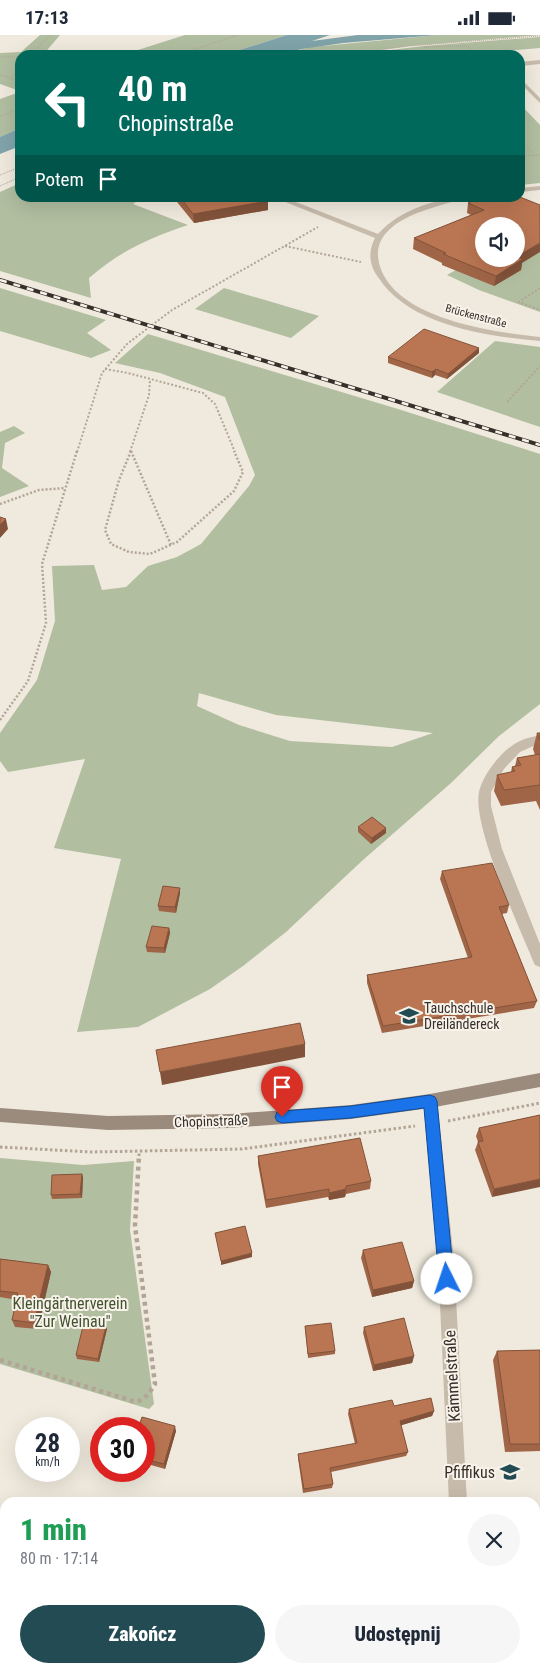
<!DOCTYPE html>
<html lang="pl">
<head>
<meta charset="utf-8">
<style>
	:root { --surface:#fff; --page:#f6f6f7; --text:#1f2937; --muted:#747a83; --accent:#234b53 }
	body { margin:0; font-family:"Roboto Condensed",sans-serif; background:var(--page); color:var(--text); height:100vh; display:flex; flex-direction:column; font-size:19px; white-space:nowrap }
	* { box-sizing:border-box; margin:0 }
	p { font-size:16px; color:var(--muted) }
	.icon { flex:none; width:28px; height:28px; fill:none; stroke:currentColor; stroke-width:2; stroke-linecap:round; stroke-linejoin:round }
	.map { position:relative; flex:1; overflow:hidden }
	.side { position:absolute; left:0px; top:1462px; width:540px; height:176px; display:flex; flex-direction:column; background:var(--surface); border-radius:15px 15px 0 0; box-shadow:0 5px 20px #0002 }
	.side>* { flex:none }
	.banner { position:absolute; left:15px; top:15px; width:510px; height:152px; border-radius:15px; box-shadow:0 5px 20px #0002; background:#00695c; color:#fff; overflow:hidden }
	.buttons { position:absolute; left:475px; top:182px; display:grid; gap:10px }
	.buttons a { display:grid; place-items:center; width:50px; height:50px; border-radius:50%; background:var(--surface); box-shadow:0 5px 20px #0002; font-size:25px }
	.speed { position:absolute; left:15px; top:1382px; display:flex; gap:10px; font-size:25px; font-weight:700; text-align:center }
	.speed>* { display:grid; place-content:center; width:65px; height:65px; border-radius:50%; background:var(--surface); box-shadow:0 5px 20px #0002; line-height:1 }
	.speed small { font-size:12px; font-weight:400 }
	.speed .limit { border:8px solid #d22; background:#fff; color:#111 }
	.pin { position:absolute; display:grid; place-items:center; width:42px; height:42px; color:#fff; margin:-51px -21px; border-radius:50% 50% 50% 0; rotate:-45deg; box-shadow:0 0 5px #0007 }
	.pin .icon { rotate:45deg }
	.me { position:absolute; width:55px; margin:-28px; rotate:356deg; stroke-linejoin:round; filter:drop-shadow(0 0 4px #0008) }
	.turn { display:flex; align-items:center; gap:18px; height:105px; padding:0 20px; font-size:22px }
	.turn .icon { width:65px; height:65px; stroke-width:2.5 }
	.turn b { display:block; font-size:35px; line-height:42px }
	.then { display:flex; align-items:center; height:48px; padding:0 20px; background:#0003; gap:10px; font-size:19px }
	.round { display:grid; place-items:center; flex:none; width:52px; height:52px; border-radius:26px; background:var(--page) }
	.head { display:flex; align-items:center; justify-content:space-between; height:85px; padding:0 20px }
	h1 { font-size:30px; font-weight:800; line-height:38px; color:#1e9e55 }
	.primary-button { display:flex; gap:10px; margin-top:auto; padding:10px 20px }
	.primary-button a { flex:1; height:58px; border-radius:30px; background:var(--accent); color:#fff; font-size:20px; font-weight:800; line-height:58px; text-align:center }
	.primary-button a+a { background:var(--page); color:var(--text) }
	.status { display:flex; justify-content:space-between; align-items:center; height:35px; padding:0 25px; background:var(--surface); direction:ltr }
	.status svg { height:14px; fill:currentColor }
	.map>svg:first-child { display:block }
	.green { fill:#b1bea0; fill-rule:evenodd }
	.water { fill:#80a4aa }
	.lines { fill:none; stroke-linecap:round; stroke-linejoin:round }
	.path-far4 { stroke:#b3a596; stroke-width:1; stroke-dasharray:1 1; stroke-linecap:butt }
	.path-far3 { stroke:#b3a596; stroke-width:2; stroke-dasharray:2 2; stroke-linecap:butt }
	.path-far2 { stroke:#b3a596; stroke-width:2.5; stroke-dasharray:2 2; stroke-linecap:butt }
	.path-far1 { stroke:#b3a596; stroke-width:3; stroke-dasharray:2.5 2.5; stroke-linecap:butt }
	.path { stroke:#b3a596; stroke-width:4.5; stroke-dasharray:4 4; stroke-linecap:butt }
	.lane { fill:#c7bbab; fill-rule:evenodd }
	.street { fill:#c7bbab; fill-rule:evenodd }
	.secondary { fill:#9b8b7d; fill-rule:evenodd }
	.rail-casing { stroke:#362f2a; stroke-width:4 }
	.rail { stroke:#f8f3ea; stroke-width:2.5; stroke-dasharray:7; stroke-linecap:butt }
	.wall { fill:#a06547 }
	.shaded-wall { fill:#82533a }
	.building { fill:#ba7653; stroke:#82533a; fill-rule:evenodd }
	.route { fill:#1a73e8; stroke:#114b97 }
	.labels { text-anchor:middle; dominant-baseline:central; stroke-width:4; stroke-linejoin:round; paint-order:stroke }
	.far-street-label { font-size:11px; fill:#362f2a; stroke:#f8f3ea }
	.poi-label { font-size:14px; fill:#362f2a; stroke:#f8f3ea; text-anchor:start }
	.street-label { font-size:14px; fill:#362f2a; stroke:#f8f3ea }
	.near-park-label { font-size:16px; fill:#425230; stroke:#f8f3ea }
	.near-street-label { font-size:16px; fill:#362f2a; stroke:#f8f3ea }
	.near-poi-label { font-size:16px; fill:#362f2a; stroke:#f8f3ea; text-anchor:end }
</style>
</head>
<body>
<div class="status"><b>17:13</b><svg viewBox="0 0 49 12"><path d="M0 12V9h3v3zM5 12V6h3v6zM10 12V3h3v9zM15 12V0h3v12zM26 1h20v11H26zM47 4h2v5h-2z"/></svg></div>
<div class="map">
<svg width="540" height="1638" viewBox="0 0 540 1638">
	<rect width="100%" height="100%" fill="#f0eade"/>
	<!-- green -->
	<g class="green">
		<polygon points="40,0 60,0 43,20 20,20 20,93 0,102 0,64 17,58 17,55 0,49 0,18 21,17"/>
		<polygon points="185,0 287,0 224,20 122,20"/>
		<polygon points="438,0 540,0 409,11 342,20 277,20 312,12"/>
		<polygon points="540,2 540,13 461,20 348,20 424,11"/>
		<polygon points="520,69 540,90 540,148 520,150"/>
		<path d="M20,148V162L141,163L133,169L188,190C147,204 122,215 89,243L91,263L0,236V157Z"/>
		<polygon points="540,191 540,277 479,255 447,240 484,219 484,224 516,224"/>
		<polygon points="0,253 106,285 87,298 111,315 91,323 0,296"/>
		<polygon points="224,253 319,281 291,303 195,274"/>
		<path d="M148,299L398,374L540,419V669L499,701L451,748L363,825L286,897L243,931L210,954L138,992L77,997L121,824L54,813L85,724L8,737L0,726V698L37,645L55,586L52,531L94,530L102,555L126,552L148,531L177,522L201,509L249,451L255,440L225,362L160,338L115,328ZM199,658L276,680L433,698L392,712L290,706L239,690L197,671Z"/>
		<polygon points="495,306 540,312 540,392 437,357"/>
		<polygon points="14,391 25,398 5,408 2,433 29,451 0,462 0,397"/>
		<polygon points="0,1123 83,1130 134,1126 130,1195 154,1369 149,1374 0,1329"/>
	</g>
	<!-- water -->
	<g class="water">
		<polygon points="287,0 330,0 312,6 358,0 438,0 343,8 302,14 277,20 224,20"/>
		<polygon points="20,93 20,111 0,119 0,102"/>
	</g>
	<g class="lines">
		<!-- path-far4 -->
		<g class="path-far4">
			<polyline points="424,12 468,11 477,20"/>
			<polyline points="31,20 50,0"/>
			<polyline points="177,20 238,0"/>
			<polyline points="342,20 409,11 540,1"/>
			<polyline points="0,22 20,22"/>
			<polyline points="0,40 20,46"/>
			<polyline points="12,42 20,32"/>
			<polyline points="0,81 20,73"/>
			<polyline points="520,105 535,120"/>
			<polyline points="520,121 540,120"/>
			<polyline points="0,140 20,132"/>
			<polyline points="0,151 20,142"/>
		</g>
		<!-- path-far3 -->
		<g class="path-far3">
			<polyline points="285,211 361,227"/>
			<polyline points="540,253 519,267 540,275"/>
			<polyline points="105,334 128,338 203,358 215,369 235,417"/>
			<polyline points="507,367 540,331"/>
			<polyline points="77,417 102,338 127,309 172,275 318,192"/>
			<polyline points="130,417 149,360 150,344"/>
		</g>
		<!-- path-far2 -->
		<g class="path-far2">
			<polyline points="131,416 119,445 105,495 111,509 129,517 150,519 177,507 234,456 243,437 234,416"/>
			<polyline points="131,416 171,510"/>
			<polyline points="0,469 39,455 65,453"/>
			<polyline points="0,685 28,646 46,588 42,529 77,416"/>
		</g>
		<!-- path-far1 -->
		<g class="path-far1">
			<polyline points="448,1086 540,1068"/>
			<polyline points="0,1112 91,1117 242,1114 415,1091"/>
			<polyline points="139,1121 139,1117"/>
		</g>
		<!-- path -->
		<path class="path" d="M0,1325L136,1367C146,1364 150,1357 155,1349L135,1191L139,1120"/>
		<!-- lane -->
		<path class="lane" d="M540,700V708L520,717L504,734L491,757V771L502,814L540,909V932L535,930L533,926C519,891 472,791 479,757C483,739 502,715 518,707C525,703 533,702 540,700Z"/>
		<!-- street -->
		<g class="street">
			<polygon points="540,25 540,29 520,31 520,27"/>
			<polygon points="520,43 540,63 540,68 520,48"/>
			<polygon points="540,151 540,155 520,157 520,153"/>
			<path d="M273,162H283L378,199C399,175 439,162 470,162C464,166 455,166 448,168C428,174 405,180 390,194C379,204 376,215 379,228C393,284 493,297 540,302V306C487,301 409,291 378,242C369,230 368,216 375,203Z"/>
			<polygon points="430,1059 435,1061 437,1066 454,1225 467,1468 449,1468 438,1225 423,1066 425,1061"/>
			<polygon points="0,1598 5,1600 5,1620 0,1618"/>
			<polygon points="62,1634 92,1634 94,1638 64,1638"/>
			<polygon points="467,1634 487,1634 486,1638 466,1638"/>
		</g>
		<!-- secondary -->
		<polygon class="secondary" points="540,1038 540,1052 430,1073 351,1084 230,1093 108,1095 0,1087 0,1073 108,1081 230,1079 351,1070 430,1059"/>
		<defs>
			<polyline id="rail" points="0,245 540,410"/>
		</defs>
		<!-- rail casing -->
		<use href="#rail" class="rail-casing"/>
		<!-- rail -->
		<use href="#rail" class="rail"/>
	</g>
	<!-- wall -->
	<g class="wall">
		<polygon points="173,162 265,162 268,175 194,188"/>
		<polygon points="482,162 522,228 521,235 494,251 442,230 442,228 413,214 414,203 471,180 467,178 468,168"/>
		<polygon points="479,313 479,318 447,344 435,340 432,343 388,328 388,322"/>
		<polygon points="537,698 540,698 540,775 536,766 501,771 494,756 497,740 511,737 512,732 515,731 517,723 535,720 533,714"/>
		<polygon points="358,792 386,798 371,809 358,797"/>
		<polygon points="442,836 509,870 507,878 502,879 537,966 534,973 382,998 367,948 367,940 468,923 440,844"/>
		<polygon points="180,853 180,858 176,878 159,876 158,871"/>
		<polygon points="169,893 170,898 165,918 147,917 146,912"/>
		<polygon points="540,1080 492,1162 475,1115 478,1107 476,1101 479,1093"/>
		<polygon points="258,1121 371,1146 370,1154 346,1159 345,1162 329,1165 328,1162 266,1173 258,1129"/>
		<polygon points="82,1139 83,1143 82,1163 52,1164 51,1160"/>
		<polygon points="363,1215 414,1246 412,1253 372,1262 361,1223"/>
		<polygon points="0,1224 48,1230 51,1237 38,1294 15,1292 12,1285 17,1265 0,1262"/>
		<polygon points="305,1291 335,1316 335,1319 308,1323"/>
		<polygon points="364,1292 414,1321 412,1328 373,1336 363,1298"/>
		<polygon points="107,1294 99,1327 77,1324 76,1320"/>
		<polygon points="540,1315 540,1416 505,1417 493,1325 497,1316"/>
		<polygon points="394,1371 434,1376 432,1381 401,1390 408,1417 406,1421 331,1437 333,1449 332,1453 303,1458 298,1423 298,1419 355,1409 348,1379 349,1374"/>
		<polygon points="144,1394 176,1396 165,1434 144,1428"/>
	</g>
	<!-- shaded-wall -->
	<g class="shaded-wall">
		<polygon points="268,166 268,175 194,188 193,179"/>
		<polygon points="540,208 540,217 522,228 521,235 494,251 496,241 516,222"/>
		<polygon points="479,313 479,318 447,344 448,339"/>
		<polygon points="436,334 435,340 432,343 432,337"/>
		<polygon points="6,484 8,494 0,503 0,490"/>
		<polygon points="386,793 386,798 371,809 372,803"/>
		<polygon points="180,853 180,858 176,878 175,872"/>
		<polygon points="169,893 170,898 165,918 164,913"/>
		<polygon points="305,1009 305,1022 162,1050 160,1037"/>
		<polygon points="82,1139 83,1143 82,1163 80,1159"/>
		<polygon points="540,1144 540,1152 492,1162 494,1154"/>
		<polygon points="346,1154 345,1162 329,1165 329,1158"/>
		<polygon points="252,1218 252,1222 221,1230 221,1226"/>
		<polygon points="48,1230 51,1237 38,1294 34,1288"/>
		<polygon points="414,1246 412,1253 372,1262 373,1255"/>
		<polygon points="106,1291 107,1294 99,1327 98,1324"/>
		<polygon points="414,1321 412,1328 373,1336 374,1330"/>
		<polygon points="434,1376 432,1381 399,1391 400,1386"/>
		<polygon points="175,1391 176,1396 165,1434 164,1429"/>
	</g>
	<!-- building -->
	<g class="building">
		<polygon points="180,162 265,162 268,166 193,179"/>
		<path d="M482,162H520L540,170V208L516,222L523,224L496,241L443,219L446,218L414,203L484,175L468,168ZM484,191H516V224H484Z"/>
		<polygon points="424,294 479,313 448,339 436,334 432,337 388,322"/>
		<polygon points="0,482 6,484 0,490"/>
		<polygon points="537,698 540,698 540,705"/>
		<polygon points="540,719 540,750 504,755 497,740 515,736 512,732 521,730 517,723"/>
		<polygon points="372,782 386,793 372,803 358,792"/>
		<polygon points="492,828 509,870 499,872 537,966 383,991 367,940 472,922 442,836"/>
		<polygon points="163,851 180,853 175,872 158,871"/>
		<polygon points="152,891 169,893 164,913 146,912"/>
		<polygon points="300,988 305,1009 160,1037 156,1015"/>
		<polygon points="540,1080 540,1144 494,1154 478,1107 483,1106 479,1093"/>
		<polygon points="360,1103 371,1146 346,1151 346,1154 329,1158 329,1154 266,1165 258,1121"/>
		<polygon points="82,1139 80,1159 51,1160 52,1140"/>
		<polygon points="245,1191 252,1218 221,1226 215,1198"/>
		<polygon points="402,1207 414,1246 373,1255 363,1215"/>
		<polygon points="0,1224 48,1230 34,1288 12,1285 18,1258 0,1256"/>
		<polygon points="404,1283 414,1321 374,1330 364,1292"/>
		<polygon points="84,1287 106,1291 98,1324 76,1320"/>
		<polygon points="331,1288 335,1316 308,1319 305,1291"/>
		<polygon points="540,1315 540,1409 510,1409 497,1316"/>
		<polygon points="431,1363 434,1376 400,1386 408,1417 330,1433 333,1449 304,1454 298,1419 357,1408 349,1374 392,1365 394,1371"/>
		<polygon points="142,1382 175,1391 164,1429 144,1424 144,1394 138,1394"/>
	</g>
	<!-- route -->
	<polygon class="route" points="430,1060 435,1062 437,1066 454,1244 452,1249 447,1251 442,1249 439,1244 424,1073 351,1083 282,1088 277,1086 275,1082 277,1077 282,1076 351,1071"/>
	<!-- icons -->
	<defs>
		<symbol id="school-bare" viewBox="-9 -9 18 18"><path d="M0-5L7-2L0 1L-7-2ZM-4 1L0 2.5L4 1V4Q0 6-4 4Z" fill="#234b53" stroke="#f8f3ea" stroke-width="2.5" paint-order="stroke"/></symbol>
	</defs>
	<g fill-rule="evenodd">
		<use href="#school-bare" x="395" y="967" width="28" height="28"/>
		<use href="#school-bare" x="496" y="1423" width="28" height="28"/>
	</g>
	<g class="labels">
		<!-- far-street labels -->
		<g class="far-street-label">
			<text transform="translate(476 281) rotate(15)">Brückenstraße</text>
		</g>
		<!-- poi labels -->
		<g class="poi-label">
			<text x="424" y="973">Tauchschule<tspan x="424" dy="16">Dreiländereck</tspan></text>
		</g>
		<!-- street labels -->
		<g class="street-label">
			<text transform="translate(211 1086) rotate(-2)">Chopinstraße</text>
		</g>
		<!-- near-park labels -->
		<g class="near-park-label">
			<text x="70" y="1268">Kleingärtnerverein<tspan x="70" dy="18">"Zur Weinau"</tspan></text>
		</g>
		<!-- near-street labels -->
		<g class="near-street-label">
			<text transform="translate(452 1341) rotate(-93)">Kämmelstraße</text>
		</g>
		<!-- near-poi labels -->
		<g class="near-poi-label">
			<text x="495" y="1437">Pfiffikus</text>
		</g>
	</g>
</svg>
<div class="buttons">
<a><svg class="icon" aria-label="sound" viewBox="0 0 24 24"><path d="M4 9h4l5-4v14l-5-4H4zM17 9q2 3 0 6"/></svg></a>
</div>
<div class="speed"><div>28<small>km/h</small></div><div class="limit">30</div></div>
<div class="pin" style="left:282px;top:1082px;background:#d93025"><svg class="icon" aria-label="arrive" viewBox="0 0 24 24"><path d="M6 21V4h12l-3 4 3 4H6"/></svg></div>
<svg class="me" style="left:447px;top:1244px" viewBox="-20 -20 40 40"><circle r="19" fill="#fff"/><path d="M0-13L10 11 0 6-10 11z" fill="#1a73e8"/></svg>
<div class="banner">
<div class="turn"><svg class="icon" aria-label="left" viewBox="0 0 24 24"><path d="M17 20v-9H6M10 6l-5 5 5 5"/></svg><div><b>40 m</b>Chopinstraße</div></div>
<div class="then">Potem<svg class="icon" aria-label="arrive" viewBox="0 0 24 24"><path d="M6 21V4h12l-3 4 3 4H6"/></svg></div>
</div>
<section class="side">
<div class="head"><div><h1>1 min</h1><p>80 m · 17:14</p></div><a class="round"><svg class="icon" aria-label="close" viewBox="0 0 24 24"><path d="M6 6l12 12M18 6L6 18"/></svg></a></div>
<div class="primary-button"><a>Zakończ</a><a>Udostępnij</a></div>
</section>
</div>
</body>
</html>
